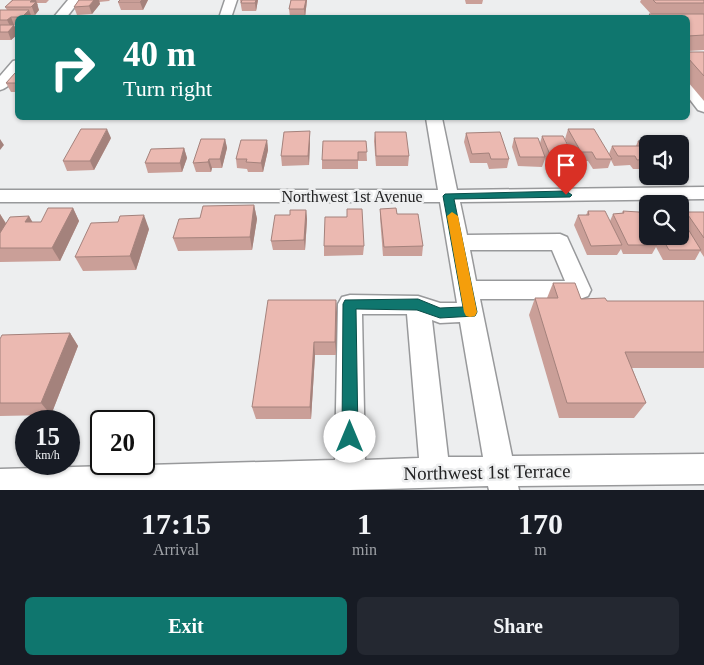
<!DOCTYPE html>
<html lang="en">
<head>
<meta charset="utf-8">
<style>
	:root { --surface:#171b24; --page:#242831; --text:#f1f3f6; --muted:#9ea1a6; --accent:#0f766e }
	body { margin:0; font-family:Georgia,serif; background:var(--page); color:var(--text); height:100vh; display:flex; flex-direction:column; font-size:19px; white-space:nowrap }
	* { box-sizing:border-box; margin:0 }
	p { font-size:16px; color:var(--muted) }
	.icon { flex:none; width:28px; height:28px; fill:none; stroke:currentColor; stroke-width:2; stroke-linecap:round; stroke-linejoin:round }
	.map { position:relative; height:490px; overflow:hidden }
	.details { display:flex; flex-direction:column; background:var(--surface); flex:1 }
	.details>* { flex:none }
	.banner { position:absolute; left:15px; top:15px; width:675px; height:105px; border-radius:8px; box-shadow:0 1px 4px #0004; background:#0f766e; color:#fff; overflow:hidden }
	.buttons { position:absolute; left:639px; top:135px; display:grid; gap:10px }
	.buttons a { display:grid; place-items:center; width:50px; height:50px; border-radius:8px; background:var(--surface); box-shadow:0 1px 4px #0004; font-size:25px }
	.speed { position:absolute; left:15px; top:410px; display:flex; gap:10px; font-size:25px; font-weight:700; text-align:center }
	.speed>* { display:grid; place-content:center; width:65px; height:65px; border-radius:50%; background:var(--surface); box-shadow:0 1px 4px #0004; line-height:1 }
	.speed small { font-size:12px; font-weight:400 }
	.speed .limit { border:2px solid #111; border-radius:8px; background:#fff; color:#111 }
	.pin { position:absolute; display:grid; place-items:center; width:42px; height:42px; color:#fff; margin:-51px -21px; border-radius:50% 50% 50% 0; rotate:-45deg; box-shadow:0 0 5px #0007 }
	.pin .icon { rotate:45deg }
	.me { position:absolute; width:55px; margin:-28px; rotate:0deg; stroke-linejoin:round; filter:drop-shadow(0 0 4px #0008) }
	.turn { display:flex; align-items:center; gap:18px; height:105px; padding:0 25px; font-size:22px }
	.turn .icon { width:65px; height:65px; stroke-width:2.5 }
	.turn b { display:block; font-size:35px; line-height:42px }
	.eta { display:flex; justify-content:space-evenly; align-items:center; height:85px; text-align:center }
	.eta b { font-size:30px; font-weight:800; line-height:35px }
	.cta { display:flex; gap:10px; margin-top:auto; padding:10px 25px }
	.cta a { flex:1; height:58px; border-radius:8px; background:var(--accent); color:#fff; font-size:20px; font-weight:800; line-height:58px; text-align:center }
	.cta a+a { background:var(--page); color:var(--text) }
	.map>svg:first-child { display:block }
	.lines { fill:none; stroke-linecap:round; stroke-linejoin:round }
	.minor-casing { stroke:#98999b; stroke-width:3 }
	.minor { fill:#fff; fill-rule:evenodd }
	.wall { fill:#ca9f98 }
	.shaded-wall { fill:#a4827c }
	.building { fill:#ebb9b1; stroke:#a4827c }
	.route { fill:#0f766e; stroke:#0a4d48 }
	.slow { fill:#f59e0b }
	.labels { text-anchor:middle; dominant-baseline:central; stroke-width:5; stroke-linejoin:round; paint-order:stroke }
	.street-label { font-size:16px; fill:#222223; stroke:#edeeef }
	.near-street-label { font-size:19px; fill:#222223; stroke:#edeeef }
</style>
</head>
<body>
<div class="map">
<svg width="704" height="490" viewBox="0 0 704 490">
	<rect width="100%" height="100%" fill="#edeeef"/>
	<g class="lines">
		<defs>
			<g id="minor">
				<polygon points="68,0 80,0 66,18 53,18"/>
				<polygon points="225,0 237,0 231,18 219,18"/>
				<path d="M18,60C18,72 14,86 0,90V76L13,61Z"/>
				<polygon points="688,83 693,85 704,97 704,112 698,110 688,97"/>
				<path d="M426,118H442L457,190L704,187V199L460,202L467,235L560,234L567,237L591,290L588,296L580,299H480L512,456L704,454V484L518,486L519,490H489L488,486L350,490H0V469L335,460L338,304L342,297L350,295L418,296L440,303H457L440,202H0V190H438ZM470,250H552L565,281H476ZM362,314H407L419,458L365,460ZM432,320L440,323L460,322L483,457H448Z"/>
			</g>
		</defs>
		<!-- minor casing -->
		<use href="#minor" class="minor-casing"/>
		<!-- minor -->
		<use href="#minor" class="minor"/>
	</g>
	<!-- wall -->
	<g class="wall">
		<polygon points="12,0 49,0 46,3 37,3 38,5 37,6 39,10 35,15 31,15 32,18 18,18 18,25 14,25 18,34 11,40 0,40 0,10 7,10 5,7"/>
		<polygon points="79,0 110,0 109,1 99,2 100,4 92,14 77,15 74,7"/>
		<polygon points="120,0 148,0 143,10 121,10 118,2"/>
		<polygon points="240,0 258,0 256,11 242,11"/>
		<polygon points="291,0 307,0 305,17 290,17 289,9"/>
		<polygon points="465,0 483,0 482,4 466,4"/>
		<polygon points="641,0 704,0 704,50 688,51 688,18 648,18 649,14 651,14 640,2"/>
		<polygon points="688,52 704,52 704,101 688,82"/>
		<polygon points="18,73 18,92 11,92 6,83"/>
		<polygon points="568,129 609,154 612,146 636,146 638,141 648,144 648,169 633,169 630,165 614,166 611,160 608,168 593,169 588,161 577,161 565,139"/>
		<polygon points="375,132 409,156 408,166 376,166 374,141"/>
		<polygon points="466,133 509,159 507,168 489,169 487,163 470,163 464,142"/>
		<polygon points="542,136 574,157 571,166 548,167 545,159 542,167 518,166 512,147 514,138 540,143"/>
		<polygon points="111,138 94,170 67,171 63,161"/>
		<polygon points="225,139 227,148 222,168 212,168 211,172 196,172 193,163"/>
		<polygon points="267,140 268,150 263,172 248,172 247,169 237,168 236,159"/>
		<polygon points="310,141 309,165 282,166 281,156"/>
		<polygon points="366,141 367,161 358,161 358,169 322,169 322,160"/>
		<polygon points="184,148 187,158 182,172 148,173 145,163"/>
		<polygon points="254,205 257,219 252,250 178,251 173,238 200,218"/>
		<polygon points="73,208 79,221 60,261 0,262 0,214 6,223 29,216 32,222 41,222"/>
		<polygon points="380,209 397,214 423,246 422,256 383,256 380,218"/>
		<polygon points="306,210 307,219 305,250 273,250 271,241"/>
		<polygon points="588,211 610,221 613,214 622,213 623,211 645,223 648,219 648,236 680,236 682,219 686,212 704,212 704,257 700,251 695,260 663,260 656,247 652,254 623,254 621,249 617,255 587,255 574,225 578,215 586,215"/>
		<polygon points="149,229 136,270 83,271 75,257"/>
		<polygon points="324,246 364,246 363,255 324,256"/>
		<polygon points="553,283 581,299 607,301 704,301 704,368 632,368 646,403 634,418 559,418 529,315 535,298 547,298"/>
		<polygon points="336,300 336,355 315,355 311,419 256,419 252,407"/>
		<polygon points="70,333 78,346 51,415 0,416 0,339"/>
	</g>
	<!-- shaded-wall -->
	<g class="shaded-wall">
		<polygon points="32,0 36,0 39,10 35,15 30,2"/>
		<polygon points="94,0 99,0 100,4 92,14 89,6"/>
		<polygon points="142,0 148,0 143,10 140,2"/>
		<polygon points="256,0 258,0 256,11 255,3"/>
		<polygon points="306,0 307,0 305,17 304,9"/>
		<polygon points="29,10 32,18 22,18 22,17"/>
		<polygon points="11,17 14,25 12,27 14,25 18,33 18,34 11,40 8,32 11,28 7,20"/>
		<polygon points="107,129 111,138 94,170 90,161"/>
		<polygon points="310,131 310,141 309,165 308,156"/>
		<polygon points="0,139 4,145 0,150"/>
		<polygon points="225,139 227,148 222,168 220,159"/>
		<polygon points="267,140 268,150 263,172 261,163"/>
		<polygon points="184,148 187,158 182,172 180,163"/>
		<polygon points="209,159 212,168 211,172 208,162"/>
		<polygon points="254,205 257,219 252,250 250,237"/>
		<polygon points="73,208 79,221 60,261 52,248"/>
		<polygon points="306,210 307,219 305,250 304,240"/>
		<polygon points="0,214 6,224 0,234"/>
		<polygon points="144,215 149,229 136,270 130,256"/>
		<polygon points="29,216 37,230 25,222"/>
		<polygon points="336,300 337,313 336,355 335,342"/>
		<polygon points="70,333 78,346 51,415 41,403"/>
		<polygon points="314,342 315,355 311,419 310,407"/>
	</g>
	<!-- building -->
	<g class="building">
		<polygon points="13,0 32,0 30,2 36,2 31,7 5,7"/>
		<polygon points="79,0 94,0 89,6 74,7"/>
		<polygon points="120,0 142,0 140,2 118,2"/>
		<polygon points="242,0 256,0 255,3 241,3"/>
		<polygon points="291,0 306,0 304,9 289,9"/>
		<polygon points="653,0 704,0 704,3 656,3"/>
		<polygon points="0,10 29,10 22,17 11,17 7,20 0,20"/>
		<polygon points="649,14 704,14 704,35 688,36 688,18 653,18"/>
		<polygon points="0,25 14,25 8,32 0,32"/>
		<polygon points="688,52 704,52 704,76 688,58"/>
		<polygon points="15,73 18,73 18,83 6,83"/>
		<polygon points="81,129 107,129 90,161 63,161"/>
		<polygon points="568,129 594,129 612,159 596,159 592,152 581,152"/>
		<polygon points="310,131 308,156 281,156 284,132"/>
		<polygon points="375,132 406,132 409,156 376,156"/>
		<polygon points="500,132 509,159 491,159 489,153 472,154 466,133"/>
		<polygon points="542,136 563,136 574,157 551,157"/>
		<polygon points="514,138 538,138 545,157 520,157"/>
		<polygon points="201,139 225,139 220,159 209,159 208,162 193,163"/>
		<polygon points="241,140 267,140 261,163 246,162 247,159 236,159"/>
		<polygon points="651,140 653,144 648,144 648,159 637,160 635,156 618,156 612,146 641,146 638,141"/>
		<polygon points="323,141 366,141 367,152 358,152 358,160 322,160"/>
		<polygon points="184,148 180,163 145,163 151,149"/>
		<polygon points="254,205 250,237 173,238 179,219 200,218 203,206"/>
		<polygon points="48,208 73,208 52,248 0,248 0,233 10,217 29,216 25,222 41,222"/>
		<polygon points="396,208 397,214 418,214 423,246 384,247 380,209"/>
		<polygon points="347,209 362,209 364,246 324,246 325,217 347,217"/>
		<polygon points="290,210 306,210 304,240 271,241 275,215 290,215"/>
		<polygon points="588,211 605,211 622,245 591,246 578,215 589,215"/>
		<polygon points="623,211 639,212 648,227 648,236 653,236 657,245 628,245 613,214 624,213"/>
		<polygon points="686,212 704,212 704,238"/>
		<polygon points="144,215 130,256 75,257 91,223 118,222 120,216"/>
		<polygon points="680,216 701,250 669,250 661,236 680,236"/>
		<polygon points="553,283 575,283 581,299 605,298 607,301 704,301 704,352 625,352 646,403 567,403 535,298 558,298"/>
		<polygon points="268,300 336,300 335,342 314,342 310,407 252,407"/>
		<polygon points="70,333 41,403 0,403 0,339 2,335"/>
	</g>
	<!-- route -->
	<polygon class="route" points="566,191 572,195 570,197 454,199 477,312 475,316 440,318 417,310 356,309 358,437 355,442 350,445 344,442 342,437 343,304 345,300 418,299 440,308 463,307 443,196 445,194"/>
	<!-- slow -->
	<polygon class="slow" points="452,212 458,216 477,312 475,316 470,317 466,316 464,312 447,216"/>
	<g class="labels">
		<!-- street labels -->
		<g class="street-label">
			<text x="352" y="196">Northwest 1st Avenue</text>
		</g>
		<!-- near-street labels -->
		<g class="near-street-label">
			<text transform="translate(487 472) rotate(-1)">Northwest 1st Terrace</text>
		</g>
	</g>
</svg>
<div class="buttons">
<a><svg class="icon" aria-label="sound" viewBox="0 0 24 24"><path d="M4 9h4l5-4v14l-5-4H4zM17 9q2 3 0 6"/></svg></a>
<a><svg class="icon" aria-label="search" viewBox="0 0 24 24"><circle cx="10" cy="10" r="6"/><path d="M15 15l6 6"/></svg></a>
</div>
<div class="speed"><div>15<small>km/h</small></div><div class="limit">20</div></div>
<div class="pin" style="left:566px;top:195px;background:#d93025"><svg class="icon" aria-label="arrive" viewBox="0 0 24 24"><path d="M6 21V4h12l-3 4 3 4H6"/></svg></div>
<svg class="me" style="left:350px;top:437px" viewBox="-20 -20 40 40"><circle r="19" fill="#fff"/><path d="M0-13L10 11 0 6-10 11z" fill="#0f766e"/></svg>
<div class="banner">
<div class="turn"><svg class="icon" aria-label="right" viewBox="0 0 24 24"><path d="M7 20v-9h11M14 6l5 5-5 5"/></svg><div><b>40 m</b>Turn right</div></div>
</div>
</div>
<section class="details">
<div class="eta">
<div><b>17:15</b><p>Arrival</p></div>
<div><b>1</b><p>min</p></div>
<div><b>170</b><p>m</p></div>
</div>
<div class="cta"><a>Exit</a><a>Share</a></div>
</section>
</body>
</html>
